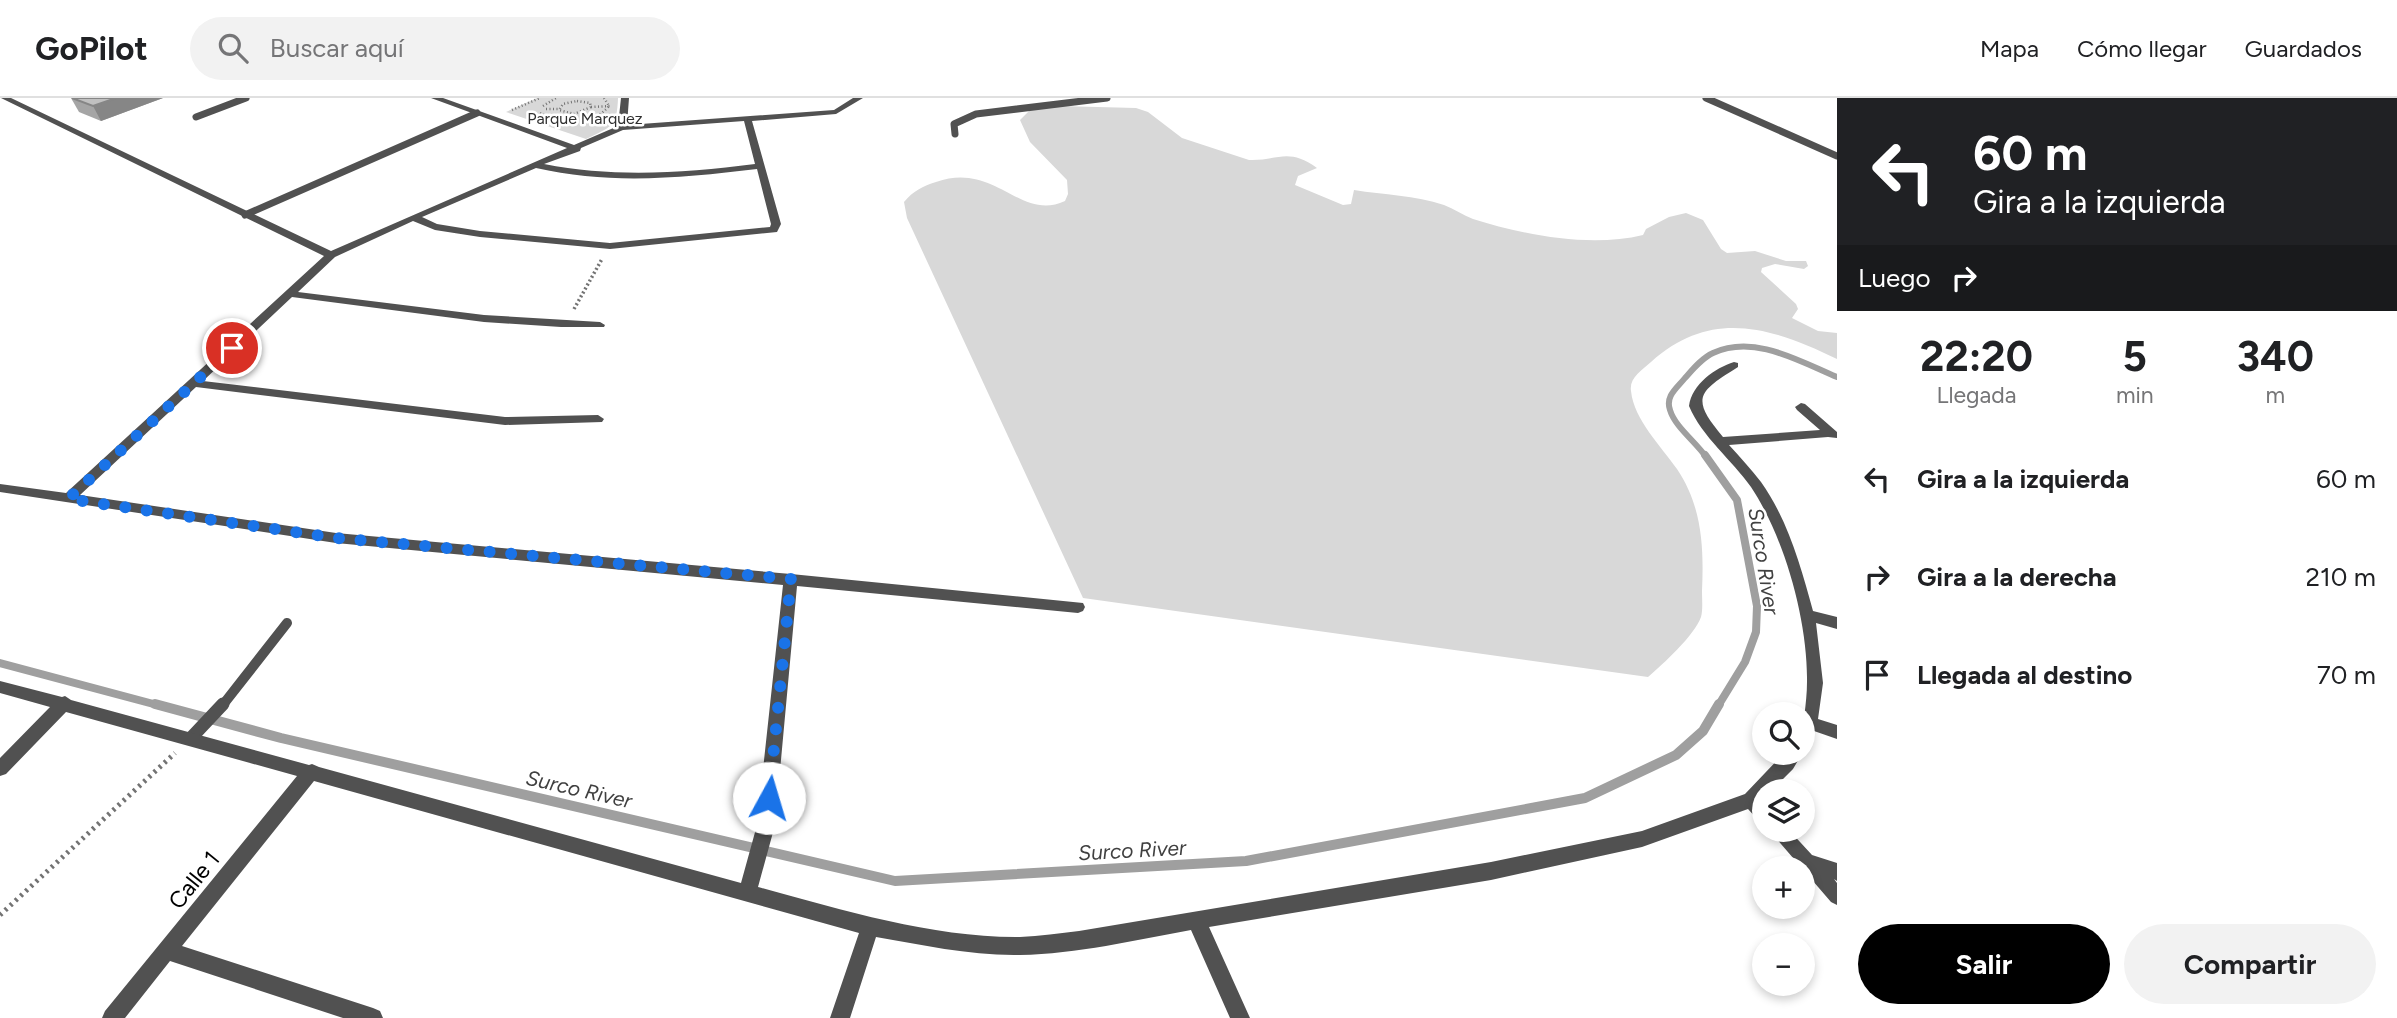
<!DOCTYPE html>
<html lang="es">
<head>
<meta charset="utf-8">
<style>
	:root { --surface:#fff; --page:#f2f2f2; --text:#202124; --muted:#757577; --line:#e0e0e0; --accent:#000 }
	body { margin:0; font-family:Figtree,sans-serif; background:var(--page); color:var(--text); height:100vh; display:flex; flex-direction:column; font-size:26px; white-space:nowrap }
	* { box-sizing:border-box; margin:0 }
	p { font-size:23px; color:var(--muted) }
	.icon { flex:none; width:38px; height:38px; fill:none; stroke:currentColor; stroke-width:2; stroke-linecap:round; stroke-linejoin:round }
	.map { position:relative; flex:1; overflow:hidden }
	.panel { display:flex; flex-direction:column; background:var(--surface); width:560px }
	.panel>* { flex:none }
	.top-card { background:#202124; color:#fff; overflow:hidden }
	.buttons { position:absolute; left:1752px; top:604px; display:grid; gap:14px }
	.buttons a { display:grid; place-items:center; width:63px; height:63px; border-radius:50%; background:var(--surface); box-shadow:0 4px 10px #0003; font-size:35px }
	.pin { position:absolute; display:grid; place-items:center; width:60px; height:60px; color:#fff; margin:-30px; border:4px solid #fff; border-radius:50%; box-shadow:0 2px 7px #0007 }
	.me { position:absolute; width:77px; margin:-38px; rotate:6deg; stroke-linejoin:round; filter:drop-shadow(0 0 5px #0008) }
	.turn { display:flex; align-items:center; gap:24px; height:147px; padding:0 21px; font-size:32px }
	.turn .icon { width:91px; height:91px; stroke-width:2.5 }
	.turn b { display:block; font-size:49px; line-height:60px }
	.then { display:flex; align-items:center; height:66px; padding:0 21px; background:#0003; gap:14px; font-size:26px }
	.eta { display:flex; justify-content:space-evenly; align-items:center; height:119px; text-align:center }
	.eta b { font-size:42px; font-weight:700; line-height:49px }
	.action { display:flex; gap:14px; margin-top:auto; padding:14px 21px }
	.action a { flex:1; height:80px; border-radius:42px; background:var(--accent); color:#fff; font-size:28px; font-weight:700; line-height:80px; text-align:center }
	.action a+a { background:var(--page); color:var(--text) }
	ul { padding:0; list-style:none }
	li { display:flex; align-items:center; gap:21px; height:98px; padding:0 21px }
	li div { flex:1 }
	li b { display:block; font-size:26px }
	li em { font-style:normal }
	header { display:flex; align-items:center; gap:42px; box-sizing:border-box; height:98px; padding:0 35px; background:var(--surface); border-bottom:2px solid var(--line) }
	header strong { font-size:33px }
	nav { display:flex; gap:38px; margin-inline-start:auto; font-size:24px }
	.search { width:490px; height:63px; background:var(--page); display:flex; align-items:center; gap:18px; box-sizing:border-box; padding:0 24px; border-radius:38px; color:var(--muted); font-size:26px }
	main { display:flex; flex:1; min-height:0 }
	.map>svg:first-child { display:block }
	.green { fill:#d8d8d8 }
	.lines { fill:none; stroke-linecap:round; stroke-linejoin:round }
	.stream-far2 { stroke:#9f9f9f; stroke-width:6 }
	.stream-far1 { stroke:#9f9f9f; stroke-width:8 }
	.stream { stroke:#9f9f9f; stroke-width:10 }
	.path-far2 { stroke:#737373; stroke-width:2.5; stroke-dasharray:1 2.5; stroke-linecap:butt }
	.path-far1 { stroke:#737373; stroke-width:3.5; stroke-dasharray:2 2.5; stroke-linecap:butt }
	.path { stroke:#737373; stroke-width:5; stroke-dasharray:2.5 4.5; stroke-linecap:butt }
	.lane-far2 { stroke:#515151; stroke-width:7 }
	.lane-far1 { stroke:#515151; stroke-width:10 }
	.lane { stroke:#515151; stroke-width:13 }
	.street { fill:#515151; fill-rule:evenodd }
	.wall { fill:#a5a5a5 }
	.shaded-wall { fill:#868686 }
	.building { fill:#c0c0c0; stroke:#868686; stroke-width:2 }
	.route { stroke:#1a73e8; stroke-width:12; stroke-dasharray:0 21.6 }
	.labels { text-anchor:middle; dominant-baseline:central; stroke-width:5; stroke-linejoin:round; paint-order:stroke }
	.far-park-label { font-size:16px; fill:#2f2f2f; stroke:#fff }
	.water-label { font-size:21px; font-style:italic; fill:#404040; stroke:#fff }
	.near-street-label { font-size:23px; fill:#000; stroke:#fff }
</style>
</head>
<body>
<header>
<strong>GoPilot</strong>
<div class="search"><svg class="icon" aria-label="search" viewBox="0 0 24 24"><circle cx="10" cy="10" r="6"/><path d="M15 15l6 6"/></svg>Buscar aquí</div>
<nav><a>Mapa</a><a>Cómo llegar</a><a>Guardados</a></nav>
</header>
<main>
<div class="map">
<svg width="1837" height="920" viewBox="0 0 1837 920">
	<rect width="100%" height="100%" fill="#fff"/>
	<!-- green -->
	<g class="green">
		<path d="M537,0H618C617,29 611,29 586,41L506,14Z"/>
		<path d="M1059,8L1136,10L1148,14L1182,40L1249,62C1278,63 1288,49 1317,70L1298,78L1295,87L1343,107L1351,106L1354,92C1384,97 1415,97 1444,107C1454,111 1463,117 1473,121C1524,137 1590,150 1643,137L1646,131L1669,119L1686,115L1703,122L1721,151L1727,155L1755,153L1786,163H1806L1808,168L1804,171L1775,166L1762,170L1761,174L1796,206L1798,211L1792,220L1818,233L1837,235V261C1771,229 1711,210 1651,264C1641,273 1629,280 1631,293C1634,322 1661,348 1677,371C1702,408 1704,449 1702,493C1702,501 1703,512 1701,519C1694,538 1663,566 1648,579L1083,500L907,120L904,104C913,93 923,88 936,84C995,63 1020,124 1065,103L1068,96L1067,82L1030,44L1020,22L1031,11Z"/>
	</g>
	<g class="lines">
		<!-- stream-far2 -->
		<path class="stream-far2" d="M1706,359C1696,344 1675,329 1670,312C1665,298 1677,290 1685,280C1693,271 1702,260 1713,255C1754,236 1799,263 1837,279"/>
		<!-- stream-far1 -->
		<g class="stream-far1">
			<polyline points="1705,357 1737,402 1757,508 1756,534 1745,564 1718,608"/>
			<polyline points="0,565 161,608"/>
		</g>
		<!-- stream -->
		<polyline class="stream" points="155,606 281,640 895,783 1246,763 1585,700 1676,657 1703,633 1719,606"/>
		<!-- path-far2 -->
		<g class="path-far2">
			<polygon points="577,3 590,5 591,9 574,16 559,12 563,6"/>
			<polyline points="543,8 556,0"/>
			<polyline points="591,9 611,8"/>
			<polyline points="546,11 559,11"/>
			<polyline points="512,12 540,0"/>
			<path d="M540,15C563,28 591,29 609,8L604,0"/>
		</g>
		<!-- path-far1 -->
		<polyline class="path-far1" points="574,211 602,161"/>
		<!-- path -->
		<polyline class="path" points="0,817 175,655"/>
		<!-- lane-far2 -->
		<g class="lane-far2">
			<polyline points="1706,0 1837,58"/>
			<polyline points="196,19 246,0"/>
			<polyline points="955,36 954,26 976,16 1107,0"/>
			<polyline points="245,117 477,15"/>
		</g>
		<!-- lane-far1 -->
		<polyline class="lane-far1" points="222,608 287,525"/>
		<!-- lane -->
		<polyline class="lane" points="191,640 223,606"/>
		<!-- street -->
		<g class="street">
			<path d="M1,0H11L331,153L567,50L431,0H443L574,47L618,28L621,0H629L627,27L834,12L853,0H863L836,16L752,23L781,126L777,134L610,151L480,139L435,132L413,123L335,159L298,194L484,217L600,224L605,227L604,229H561L484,224L292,199L203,283L505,319L598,317L604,321L602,324L505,327L196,289L80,397L336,435L791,476L1083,505L1085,509L1083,513L1078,515L797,488L775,727L758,789C842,812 933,840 1020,839C1040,838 1060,835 1079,833L1491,764L1642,733L1745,696L1785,654H1803L1793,671L1771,693H1764V724L1758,722L1748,711L1642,749L1491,782L1209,829L1250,920H1230L1191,832C1135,842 1077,856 1020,857C972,858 923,847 876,839L850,920H830L859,835L314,683L182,848L373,910L380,913L383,920H343L170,863L125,920H102L105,913L297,678L66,614L6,676L0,678V660L50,609L0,595V583L62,599L65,598L71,602L309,667L312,666L319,669L741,785L757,727L783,487L336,445L0,394V386L66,395L324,158ZM744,23L755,66C684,75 615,80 544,66L580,53L581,50L623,32ZM536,70C610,87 682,80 757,71L771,126L770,129L610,145L480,133L437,126L422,119Z"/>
			<path d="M1734,264L1738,265V269C1698,294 1690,300 1723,339L1820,332L1797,312L1795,309L1801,305L1805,306L1837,334V340L1828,339L1729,347C1740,359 1751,371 1761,384C1788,422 1801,469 1813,513L1837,519V531L1816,525L1823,585L1818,621L1837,627V641L1814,633L1808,647L1802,649C1802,627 1807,606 1807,584C1808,524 1785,440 1751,389C1732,362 1702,339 1689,308C1692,286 1715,270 1734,264Z"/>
			<polygon points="1769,732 1789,732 1812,757 1837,765 1837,783 1834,781 1837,785 1837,807 1831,804"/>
		</g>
	</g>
	<!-- wall -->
	<polygon class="wall" points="71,0 163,0 101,23 79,14"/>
	<!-- shaded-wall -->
	<polygon class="shaded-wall" points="116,0 163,0 101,23 93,8"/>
	<!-- building -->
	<polygon class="building" points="72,0 116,0 93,8"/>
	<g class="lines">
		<!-- route -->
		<polyline class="route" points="232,250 68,401 336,440 791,481 769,700"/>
	</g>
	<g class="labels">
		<!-- far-park labels -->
		<g class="far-park-label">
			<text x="585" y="20">Parque Marquez</text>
		</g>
		<!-- water labels -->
		<g class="water-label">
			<text transform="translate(1764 463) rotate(81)">Surco River</text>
			<text transform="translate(579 691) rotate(13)">Surco River</text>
			<text transform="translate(1132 752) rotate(-3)">Surco River</text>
		</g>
		<!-- near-street labels -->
		<g class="near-street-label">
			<text transform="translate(194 782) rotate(-51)">Calle 1</text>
		</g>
	</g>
</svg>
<div class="buttons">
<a><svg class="icon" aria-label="search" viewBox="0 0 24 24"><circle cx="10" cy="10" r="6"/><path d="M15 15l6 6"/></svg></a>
<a><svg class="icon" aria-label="layers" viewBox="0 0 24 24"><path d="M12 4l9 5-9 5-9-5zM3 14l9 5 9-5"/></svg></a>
<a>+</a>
<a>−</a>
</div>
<div class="pin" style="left:232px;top:250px;background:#d93025"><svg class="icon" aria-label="arrive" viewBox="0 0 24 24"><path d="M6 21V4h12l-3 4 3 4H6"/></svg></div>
<svg class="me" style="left:769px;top:700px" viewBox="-20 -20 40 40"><circle r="19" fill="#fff"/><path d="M0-13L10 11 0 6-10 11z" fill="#1a73e8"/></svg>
</div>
<section class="panel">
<div class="top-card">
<div class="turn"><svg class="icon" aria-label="left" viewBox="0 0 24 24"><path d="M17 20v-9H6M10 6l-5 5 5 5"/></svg><div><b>60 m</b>Gira a la izquierda</div></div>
<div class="then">Luego<svg class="icon" aria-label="right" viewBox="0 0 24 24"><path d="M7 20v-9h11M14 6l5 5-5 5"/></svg></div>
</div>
<div class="eta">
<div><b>22:20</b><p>Llegada</p></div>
<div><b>5</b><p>min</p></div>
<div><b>340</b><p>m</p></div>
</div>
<ul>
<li><svg class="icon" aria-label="left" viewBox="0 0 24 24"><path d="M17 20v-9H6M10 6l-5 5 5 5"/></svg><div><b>Gira a la izquierda</b></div><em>60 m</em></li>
<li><svg class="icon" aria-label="right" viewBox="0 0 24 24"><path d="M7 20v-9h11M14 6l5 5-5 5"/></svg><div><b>Gira a la derecha</b></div><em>210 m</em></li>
<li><svg class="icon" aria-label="arrive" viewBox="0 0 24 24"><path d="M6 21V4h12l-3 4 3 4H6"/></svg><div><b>Llegada al destino</b></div><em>70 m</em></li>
</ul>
<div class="action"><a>Salir</a><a>Compartir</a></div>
</section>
</main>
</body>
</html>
